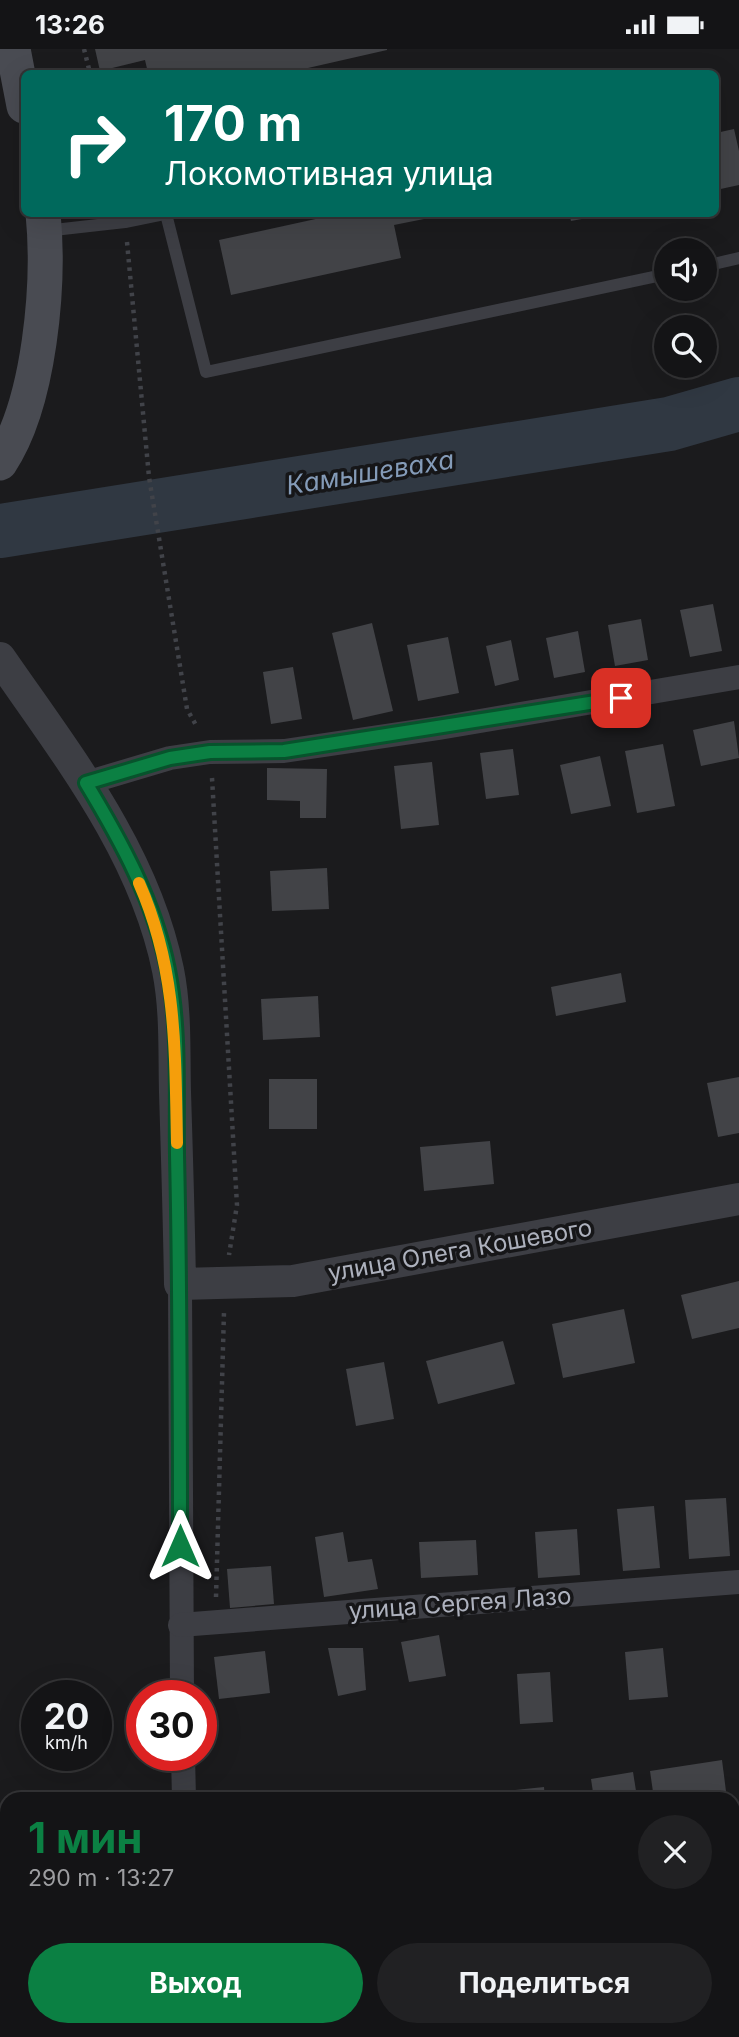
<!DOCTYPE html>
<html lang="ru">
<head>
<meta charset="utf-8">
<style>
	:root { --surface:#141416; --page:#212123; --text:#f1f3f6; --muted:#9d9ea1; --line:#333335; --accent:#0b8043 }
	body { margin:0; font-family:Inter,sans-serif; background:var(--page); color:var(--text); height:100vh; display:flex; flex-direction:column; font-size:26px; white-space:nowrap }
	* { box-sizing:border-box; margin:0 }
	p { font-size:23px; color:var(--muted) }
	.icon { flex:none; width:38px; height:38px; fill:none; stroke:currentColor; stroke-width:2; stroke-linecap:round; stroke-linejoin:round }
	.map { position:relative; flex:1; overflow:hidden }
	.sheet { position:absolute; left:0px; top:1743px; width:740px; height:245px; display:flex; flex-direction:column; background:var(--surface); border-radius:21px 21px 0 0; box-shadow:0 7px 28px #0002,0 0 0 2px var(--line) }
	.sheet>* { flex:none }
	.top-card { position:absolute; left:21px; top:21px; width:698px; height:147px; border-radius:10px; box-shadow:0 7px 28px #0002,0 0 0 2px var(--line); background:#00695c; color:#fff; overflow:hidden }
	.tools { position:absolute; left:654px; top:189px; display:grid; gap:14px }
	.tools a { display:grid; place-items:center; width:63px; height:63px; border-radius:50%; background:var(--surface); box-shadow:0 7px 28px #0002,0 0 0 2px var(--line); font-size:35px }
	.speed { position:absolute; left:21px; top:1631px; display:flex; gap:14px; font-size:35px; font-weight:700; text-align:center }
	.speed>* { display:grid; place-content:center; width:91px; height:91px; border-radius:50%; background:var(--surface); box-shadow:0 7px 28px #0002,0 0 0 2px var(--line); line-height:1 }
	.speed small { font-size:18px; font-weight:400 }
	.speed .limit { border:10px solid #d22; background:#fff; color:#111 }
	.pin { position:absolute; display:grid; place-items:center; width:60px; height:60px; color:#fff; margin:-30px; border-radius:14px; box-shadow:0 4px 10px #0006 }
	.me { position:absolute; width:77px; margin:-38px; rotate:0deg; stroke-linejoin:round; filter:drop-shadow(0 0 5px #0008) }
	.turn { display:flex; align-items:center; gap:24px; height:147px; padding:0 28px; font-size:32px }
	.turn .icon { width:91px; height:91px; stroke-width:2.5 }
	.turn b { display:block; font-size:49px; line-height:60px }
	.round { display:grid; place-items:center; flex:none; width:74px; height:74px; border-radius:37px; background:var(--page) }
	.headline { display:flex; align-items:center; justify-content:space-between; height:119px; padding:0 28px }
	h1 { font-size:42px; font-weight:700; line-height:52px; color:var(--accent) }
	.button { display:flex; gap:14px; margin-top:auto; padding:14px 28px }
	.button a { flex:1; height:80px; border-radius:42px; background:var(--accent); color:#fff; font-size:28px; font-weight:700; line-height:80px; text-align:center }
	.button a+a { background:var(--page); color:var(--text) }
	.status { display:flex; justify-content:space-between; align-items:center; height:49px; padding:0 35px; background:var(--surface); direction:ltr }
	.status svg { height:19px; fill:currentColor }
	.map>svg:first-child { display:block }
	.lines { fill:none; stroke-linecap:round; stroke-linejoin:round }
	.river { stroke:#303842; stroke-width:54 }
	.building { fill:#424347 }
	.path { stroke:#414349; stroke-width:4.5; stroke-dasharray:3.5 5; stroke-linecap:butt }
	.service { stroke:#3d3e44; stroke-width:12 }
	.minor { stroke:#3d3e44; stroke-width:24 }
	.tertiary { stroke:#3d3e44; stroke-width:32 }
	.secondary { stroke:#494b52; stroke-width:35 }
	.route-casing { stroke:#07532c; stroke-width:18 }
	.route { stroke:#0b8043; stroke-width:12 }
	.slow { stroke:#f59e0b; stroke-width:12 }
	.labels { text-anchor:middle; dominant-baseline:central; stroke-width:7; stroke-linejoin:round; paint-order:stroke }
	.street-label { font-size:24px; fill:#adb1bd; stroke:#161618 }
	.water-label { font-size:26px; font-style:italic; fill:#849bb8; stroke:#161618 }
</style>
</head>
<body>
<div class="status"><b>13:26</b><svg viewBox="0 0 49 12"><path d="M0 12V9h3v3zM5 12V6h3v6zM10 12V3h3v9zM15 12V0h3v12zM26 1h20v11H26zM47 4h2v5h-2z"/></svg></div>
<div class="map">
<svg width="739" height="1988" viewBox="0 0 739 1988">
	<rect width="100%" height="100%" fill="#1b1b1d"/>
	<g class="lines">
		<!-- river -->
		<polyline class="river" points="0,482 669,375 739,355"/>
	</g>
	<!-- building -->
	<g class="building">
		<polygon points="95,0 387,0 387,1 286,24 148,24 145,11 100,22"/>
		<polygon points="734,80 739,102 739,136 716,141 716,84"/>
		<polygon points="343,164 444,166 394,176 401,209 231,246 219,191"/>
		<polygon points="569,164 602,164 603,166 571,172"/>
		<polygon points="713,555 722,602 690,608 680,561"/>
		<polygon points="641,570 648,611 615,617 608,576"/>
		<polygon points="372,574 393,662 353,671 332,584"/>
		<polygon points="578,582 585,623 554,629 546,589"/>
		<polygon points="448,588 459,644 418,652 407,596"/>
		<polygon points="511,591 519,631 495,637 486,597"/>
		<polygon points="293,618 302,670 271,675 263,623"/>
		<polygon points="734,672 739,709 701,717 693,681"/>
		<polygon points="663,695 675,757 637,764 625,702"/>
		<polygon points="513,700 519,746 486,750 480,704"/>
		<polygon points="600,707 611,757 571,765 560,716"/>
		<polygon points="432,713 439,776 401,780 394,717"/>
		<polygon points="267,719 327,720 326,769 300,769 300,752 267,751"/>
		<polygon points="327,819 329,860 272,862 270,822"/>
		<polygon points="621,924 626,953 556,967 551,938"/>
		<polygon points="318,947 320,988 263,991 261,950"/>
		<polygon points="739,1028 739,1084 718,1088 707,1034"/>
		<rect x="269" y="1030" width="48" height="50"/>
		<polygon points="490,1092 494,1135 424,1142 420,1098"/>
		<polygon points="739,1232 739,1279 692,1290 681,1246"/>
		<polygon points="624,1260 635,1314 563,1329 552,1275"/>
		<polygon points="503,1292 515,1335 438,1355 426,1312"/>
		<polygon points="384,1313 394,1370 356,1377 346,1320"/>
		<polygon points="726,1449 730,1507 689,1510 685,1451"/>
		<polygon points="654,1457 660,1519 623,1522 617,1460"/>
		<polygon points="577,1480 580,1526 538,1529 535,1483"/>
		<polygon points="343,1483 348,1513 372,1510 378,1540 324,1548 315,1488"/>
		<polygon points="476,1491 478,1526 421,1529 419,1493"/>
		<polygon points="271,1517 274,1555 230,1559 227,1520"/>
		<polygon points="439,1586 446,1627 409,1633 401,1593"/>
		<polygon points="328,1599 363,1599 366,1641 338,1647"/>
		<polygon points="663,1599 668,1648 629,1651 625,1603"/>
		<polygon points="265,1602 270,1644 219,1650 214,1608"/>
		<polygon points="550,1623 553,1673 520,1675 517,1625"/>
		<polygon points="722,1711 727,1750 654,1750 650,1722"/>
		<polygon points="633,1723 637,1748 594,1750 591,1730"/>
		<polygon points="544,1738 545,1750 516,1750 515,1741"/>
	</g>
	<g class="lines">
		<!-- path -->
		<g class="path">
			<polyline points="84,0 90,24"/>
			<polyline points="127,193 149,428 187,660 197,678"/>
			<polyline points="212,729 237,1156 229,1206"/>
			<polyline points="216,1548 224,1263"/>
		</g>
		<!-- service -->
		<g class="service">
			<polyline points="166,165 206,323 667,225"/>
			<polyline points="45,182 125,173 169,164"/>
			<polyline points="705,217 739,209"/>
		</g>
		<!-- minor -->
		<g class="minor">
			<polyline points="86,734 170,709 210,703 284,702 439,679 739,628"/>
			<polyline points="180,1235 182,1647"/>
			<polyline points="180,1576 739,1533"/>
			<polyline points="183,1706 184,1750"/>
			<polyline points="733,1951 739,1950"/>
			<polyline points="189,1981 189,1988"/>
			<polyline points="551,1988 586,1981"/>
		</g>
		<!-- tertiary -->
		<path class="tertiary" d="M0,609C67,706 144,803 168,921C176,961 174,1003 175,1043C177,1107 179,1171 180,1235L293,1232L739,1150"/>
		<!-- secondary -->
		<g class="secondary">
			<polyline points="13,0 24,57"/>
			<path d="M0,414C40,354 50,235 43,164"/>
		</g>
	</g>
	<g class="lines">
		<defs>
			<path id="route" d="M180,1497C180,1367 180,1237 177,1106C176,1046 180,981 168,921C155,854 121,792 86,734L170,709L210,703L284,702L621,649"/>
		</defs>
		<!-- route casing -->
		<use href="#route" class="route-casing"/>
		<!-- route -->
		<use href="#route" class="route"/>
		<!-- slow -->
		<path class="slow" d="M139,834C177,920 175,1001 177,1094"/>
	</g>
	<g class="labels">
		<!-- street labels -->
		<g class="street-label">
			<text transform="translate(460 1201) rotate(-10)">улица Олега Кошевого</text>
			<text transform="translate(460 1554) rotate(-4)">улица Сергея Лазо</text>
		</g>
		<!-- water labels -->
		<g class="water-label">
			<text transform="translate(370 423) rotate(-9)">Камышеваха</text>
		</g>
	</g>
</svg>
<div class="tools">
<a><svg class="icon" aria-label="sound" viewBox="0 0 24 24"><path d="M4 9h4l5-4v14l-5-4H4zM17 9q2 3 0 6"/></svg></a>
<a><svg class="icon" aria-label="search" viewBox="0 0 24 24"><circle cx="10" cy="10" r="6"/><path d="M15 15l6 6"/></svg></a>
</div>
<div class="speed"><div>20<small>km/h</small></div><div class="limit">30</div></div>
<div class="pin" style="left:621px;top:649px;background:#d93025"><svg class="icon" aria-label="arrive" viewBox="0 0 24 24"><path d="M6 21V4h12l-3 4 3 4H6"/></svg></div>
<svg class="me" style="left:180px;top:1497px" viewBox="-20 -20 40 40"><path d="M0-17L14 15 0 8-14 15z" fill="#0b8043" stroke="#fff" stroke-width="4"/></svg>
<div class="top-card">
<div class="turn"><svg class="icon" aria-label="right" viewBox="0 0 24 24"><path d="M7 20v-9h11M14 6l5 5-5 5"/></svg><div><b>170 m</b>Локомотивная улица</div></div>
</div>
<section class="sheet">
<div class="headline"><div><h1>1 мин</h1><p>290 m · 13:27</p></div><a class="round"><svg class="icon" aria-label="close" viewBox="0 0 24 24"><path d="M6 6l12 12M18 6L6 18"/></svg></a></div>
<div class="button"><a>Выход</a><a>Поделиться</a></div>
</section>
</div>
</body>
</html>
